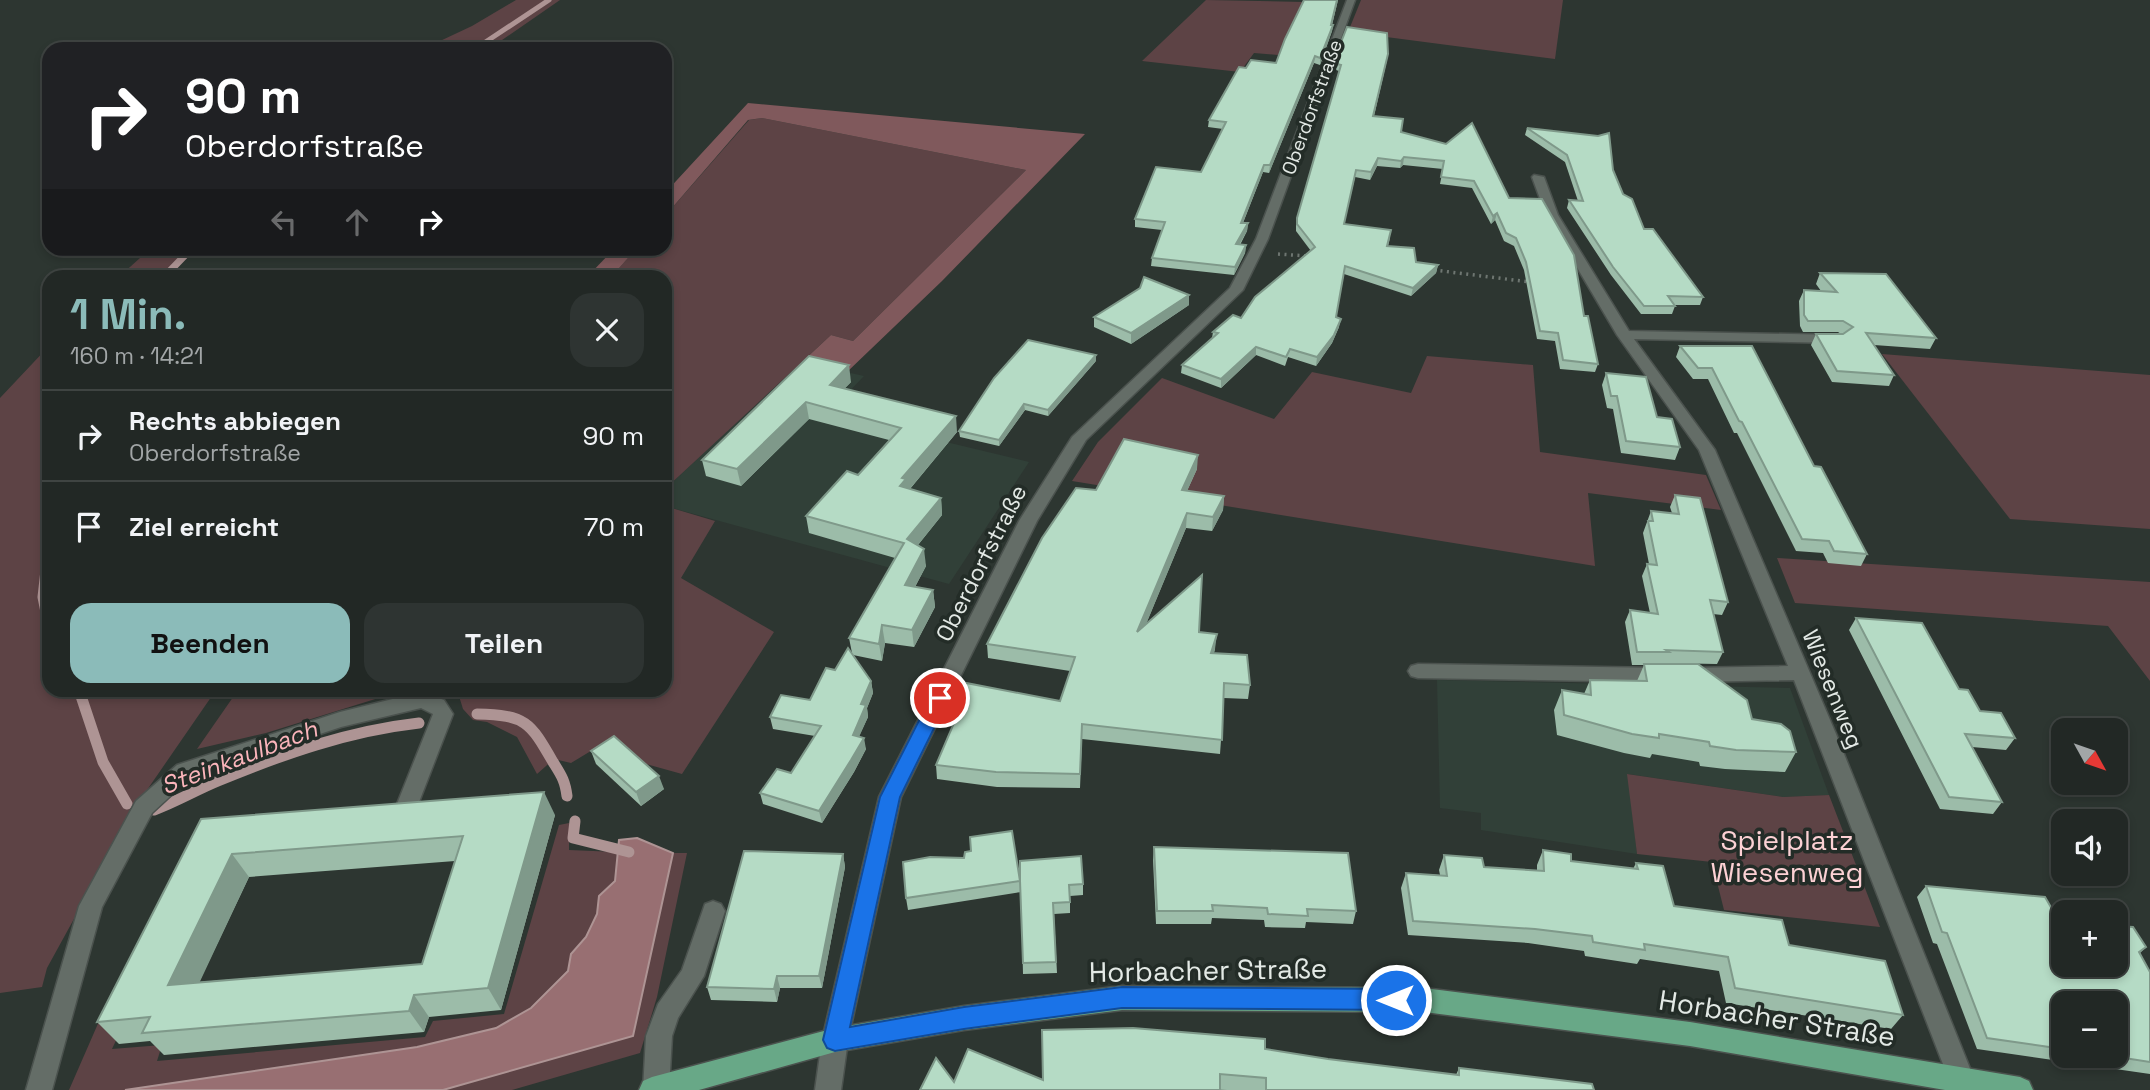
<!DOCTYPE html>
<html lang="de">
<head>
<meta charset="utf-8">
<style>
	:root { --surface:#222825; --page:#2e3432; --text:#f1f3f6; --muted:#a2a6a7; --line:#3f4442; --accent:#8bbbb9 }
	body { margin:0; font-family:"Space Grotesk",sans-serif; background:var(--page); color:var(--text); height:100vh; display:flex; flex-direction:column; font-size:26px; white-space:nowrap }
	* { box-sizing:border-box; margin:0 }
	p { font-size:23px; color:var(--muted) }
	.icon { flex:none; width:38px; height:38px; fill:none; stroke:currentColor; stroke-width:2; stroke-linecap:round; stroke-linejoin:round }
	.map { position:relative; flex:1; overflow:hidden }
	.sheet { position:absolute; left:42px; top:270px; width:630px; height:427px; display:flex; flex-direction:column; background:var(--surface); border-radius:21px; box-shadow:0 4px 10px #0003,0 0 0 2px var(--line) }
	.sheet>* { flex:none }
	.top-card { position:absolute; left:42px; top:42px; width:630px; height:214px; border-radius:21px; box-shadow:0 4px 10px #0003,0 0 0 2px var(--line); background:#202124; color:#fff; overflow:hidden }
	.needle { width:46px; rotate:130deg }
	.controls { position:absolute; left:2051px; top:718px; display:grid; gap:14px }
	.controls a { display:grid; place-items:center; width:77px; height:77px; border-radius:14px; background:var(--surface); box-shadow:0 4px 10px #0003,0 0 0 2px var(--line); font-size:35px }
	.pin { position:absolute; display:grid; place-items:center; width:60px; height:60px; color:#fff; margin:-30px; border:4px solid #fff; border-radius:50%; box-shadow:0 2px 7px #0007 }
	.me { position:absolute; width:77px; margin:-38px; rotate:270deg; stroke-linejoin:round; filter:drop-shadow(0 0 5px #0008) }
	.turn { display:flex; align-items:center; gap:24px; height:147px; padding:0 28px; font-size:32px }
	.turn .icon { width:91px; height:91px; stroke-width:2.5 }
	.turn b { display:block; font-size:49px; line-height:60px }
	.lanes { display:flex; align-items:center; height:66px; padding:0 28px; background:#0003; justify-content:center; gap:35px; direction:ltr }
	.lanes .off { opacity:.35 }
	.round { display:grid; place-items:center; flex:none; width:74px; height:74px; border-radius:21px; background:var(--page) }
	.summary { display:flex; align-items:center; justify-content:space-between; height:119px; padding:0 28px }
	h1 { font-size:42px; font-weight:800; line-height:52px; color:var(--accent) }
	.action { display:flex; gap:14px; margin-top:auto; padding:14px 28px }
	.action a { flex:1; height:80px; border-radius:21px; background:var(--accent); color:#111; font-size:28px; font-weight:800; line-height:80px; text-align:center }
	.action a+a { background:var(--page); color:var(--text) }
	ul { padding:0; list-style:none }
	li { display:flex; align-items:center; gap:21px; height:91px; padding:0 28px; border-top:2px solid var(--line) }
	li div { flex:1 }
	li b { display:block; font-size:26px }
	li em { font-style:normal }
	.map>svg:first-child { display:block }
	.built { fill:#314038 }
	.green { fill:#5d4345 }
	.forest { fill:#80595c }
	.water { fill:#986f72; stroke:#ae9494; stroke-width:2 }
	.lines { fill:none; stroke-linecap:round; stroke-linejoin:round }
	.stream-far3 { stroke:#ae9494; stroke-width:5 }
	.stream-far2 { stroke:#ae9494; stroke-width:7 }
	.stream-far1 { stroke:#ae9494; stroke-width:9 }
	.stream { stroke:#ae9494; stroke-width:11 }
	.minor-casing { stroke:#4b524e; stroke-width:3 }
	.major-casing { stroke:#4b524e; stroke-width:3 }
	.path { stroke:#6e7671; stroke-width:3.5; stroke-dasharray:2 4.5; stroke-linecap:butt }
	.minor { fill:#646d67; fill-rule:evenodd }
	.major { fill:#68a887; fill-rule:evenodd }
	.wall { fill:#9cbca9; fill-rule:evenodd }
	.shaded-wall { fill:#7f998a }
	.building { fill:#b5dbc5; stroke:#7f998a; stroke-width:2; fill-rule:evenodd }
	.route { fill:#1a73e8; stroke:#114b97; stroke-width:2 }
	.labels { text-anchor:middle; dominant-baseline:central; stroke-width:7; stroke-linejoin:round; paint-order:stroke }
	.far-street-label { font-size:19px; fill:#e3e9e5; stroke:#232c27 }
	.street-label { font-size:23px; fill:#e3e9e5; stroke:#232c27 }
	.water-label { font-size:24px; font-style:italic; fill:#fbb5bb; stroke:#232c27 }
	.near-park-label { font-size:28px; fill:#fcd1d4; stroke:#232c27 }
	.near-street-label { font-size:28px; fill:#e3e9e5; stroke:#232c27 }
</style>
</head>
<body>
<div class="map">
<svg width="2150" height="1090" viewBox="0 0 2150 1090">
	<rect width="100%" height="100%" fill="#2d3631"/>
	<!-- built -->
	<g class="built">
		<polygon points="802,362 864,376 842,399 921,436 1029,462 949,584 665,506 665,489"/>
		<polygon points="1437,680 1790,688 1829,795 1783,797 1628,774 1637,854 1481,830 1481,813 1440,808"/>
	</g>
	<!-- green -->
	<g class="green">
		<polygon points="516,0 560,0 489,49 423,49 472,26"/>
		<polygon points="1206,0 1304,2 1278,55 1254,53 1240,72 1142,61"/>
		<polygon points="1361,0 1563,0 1555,59 1348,32"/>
		<polygon points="762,118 1026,170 853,341 831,335 665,489 665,276 612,276 636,249 665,248 665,216 749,120"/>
		<polygon points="150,249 150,248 197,249 167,276 120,276"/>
		<polygon points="49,346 49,690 216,690 136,806 47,968 42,987 0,993 0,398"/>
		<polygon points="1882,354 2150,375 2150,529 2010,519"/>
		<polygon points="1427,356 1533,365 1540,452 1706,475 1721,510 1588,493 1595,566 1072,481 1098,442 1162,378 1274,419 1312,372 1411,393"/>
		<polygon points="665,506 715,521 681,578 774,632 682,774 646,764 614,737 571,763 554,759 537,774 517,737 487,722 473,720 463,709 459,696 445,690 665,690"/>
		<polygon points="1777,558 2150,582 2150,681 2108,626 1795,603"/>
		<polygon points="238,690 429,690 401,691 266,733 197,749"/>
		<polygon points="1627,774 1783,797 1829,795 1880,927 1724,910 1712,862 1637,854"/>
		<polygon points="569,823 569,850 617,852 619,840 637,838 673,853 687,853 657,997 640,1053 512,1090 69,1090 114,987 151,966 112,1049 162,1045 157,1061 425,1037 433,1021 504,1014 559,825"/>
	</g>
	<!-- forest -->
	<g class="forest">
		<polygon points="748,103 1085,134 942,281 847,372 802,362 831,335 853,341 1026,170 762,118 748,120 665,216 665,193"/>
		<polygon points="614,249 636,249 612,276 588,276"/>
	</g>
	<!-- water -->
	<polygon class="water" points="637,838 673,853 633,1036 443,1090 125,1090 417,1047 496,1028 531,1008 568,971 571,954 586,937 597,914 599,896 615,881 619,840"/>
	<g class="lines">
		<!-- stream-far3 -->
		<polyline class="stream-far3" points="475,49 549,0"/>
		<!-- stream-far2 -->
		<polyline class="stream-far2" points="165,276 192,248"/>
		<!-- stream-far1 -->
		<g class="stream-far1">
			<polyline points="49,534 42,597 49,632"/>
			<polyline points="79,690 81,697"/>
		</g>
		<!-- stream -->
		<g class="stream">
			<polyline points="81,696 103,762 127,804"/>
			<path d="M477,714C526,715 530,722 553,762C561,775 565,780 567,796"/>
			<path d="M154,810C176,802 196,790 218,781C283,754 348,731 419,723"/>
			<polyline points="575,821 573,838 629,852"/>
		</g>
		<defs>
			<g id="minor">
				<polygon points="1347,0 1355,0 1268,239 1243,290 1086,440 1037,521 901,797 848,1040 841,1090 815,1090 822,1040 879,797 1019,521 1072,437 1230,288 1256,239"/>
				<polygon points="1534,175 1544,177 1558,215 1629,331 1838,335 1845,339 1838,343 1634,339 1715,450 1836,734 1975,1081 1971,1090 1953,1090 1794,680 1689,682 1682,680 1679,675 1682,670 1689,668 1788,666 1699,450 1617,335 1546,215 1532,177"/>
				<polygon points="1418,664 1661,668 1668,670 1671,675 1668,680 1661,682 1418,678 1411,676 1408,671 1411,666"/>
				<polygon points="421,692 444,700 453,714 414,815 406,818 398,815 395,809 433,714 421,708 341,727 191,777 152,813 102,907 52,1090 26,1090 79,906 136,801 177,765 340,712"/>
				<polygon points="713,901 721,904 725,911 704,976 678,1018 672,1036 669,1089 643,1090 646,1036 658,1004 682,970 705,904"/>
			</g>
			<polygon id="major" points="1122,986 1424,988 1690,1022 2020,1077 2029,1081 2033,1090 1945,1090 1690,1046 1424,1012 1122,1010 964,1030 835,1052 699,1090 639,1090 643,1081 652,1077 835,1028 964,1006"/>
		</defs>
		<!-- minor casing -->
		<use href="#minor" class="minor-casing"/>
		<!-- major casing -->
		<use href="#major" class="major-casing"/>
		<!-- path -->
		<g class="path">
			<polyline points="1278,254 1307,256"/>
			<polyline points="1434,270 1530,282"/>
		</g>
		<!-- minor -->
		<use href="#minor" class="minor"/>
		<!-- major -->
		<use href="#major" class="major"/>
	</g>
	<!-- wall -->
	<g class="wall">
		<polygon points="1304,0 1338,0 1332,25 1333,25 1332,31 1320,65 1314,63 1269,173 1263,172 1243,223 1248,223 1247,231 1240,245 1246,245 1245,253 1234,275 1151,266 1152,258 1162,230 1135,227 1135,219 1201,172 1223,129 1208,127 1209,120 1246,68 1276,63"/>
		<polygon points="1387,60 1374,116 1509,198 1584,316 1598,364 1595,372 1560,369 1555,341 1537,339 1524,270 1514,246 1504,241 1495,220 1491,224 1472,188 1440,184 1443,169 1403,165 1400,168 1377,166 1370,180 1355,177 1344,224 1390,238 1388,246 1416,262 1438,265 1436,273 1411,296 1344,274 1336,317 1339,327 1332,343 1316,366 1288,357 1285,366 1256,355 1221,388 1181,373 1182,365 1212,338 1213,332 1241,318 1311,251 1296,231 1296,226 1297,218 1339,71 1333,69 1333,63"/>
		<polygon points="1527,128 1613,170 1623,194 1644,229 1703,297 1700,305 1674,305 1675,306 1672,314 1641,314 1611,275 1567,208 1569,200 1578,201 1565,162 1525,135"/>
		<polygon points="1820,273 1936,338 1930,349 1874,345 1894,375 1889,386 1832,382 1811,345 1816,334 1841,334 1838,332 1803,332 1800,326 1799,301 1804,290 1821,291 1816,284"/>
		<polygon points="1189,305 1131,344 1094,327 1094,317"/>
		<polygon points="1680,346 1752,346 1814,466 1867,554 1861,566 1828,563 1823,553 1796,551 1737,433 1734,433 1708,379 1693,379 1676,357"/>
		<polygon points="809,356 851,382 845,388 957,432 910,489 941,498 942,515 918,545 926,566 915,587 933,590 935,607 914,647 885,643 882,661 853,655 871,681 873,693 867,708 868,717 859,736 866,749 854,772 822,823 763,804 760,793 791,773 815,736 773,729 770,717 810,700 835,670 852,653 849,638 895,558 809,533 806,516 858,475 889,440 809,419 741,486 706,476 702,460"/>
		<polygon points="1096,361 1048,416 1025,410 999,446 960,437 959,431"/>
		<polygon points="1606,373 1657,417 1680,447 1675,460 1621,453 1613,409 1607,408 1602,385"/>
		<polygon points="1197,469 1187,491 1224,496 1223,510 1212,531 1186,528 1146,624 1199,632 1215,649 1214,653 1250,685 1248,699 1224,698 1220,754 1082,739 1080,788 997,787 937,779 936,765 956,718 955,708 1060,701 1070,671 988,658 987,644 1096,490"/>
		<polygon points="1675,495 1728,602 1722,615 1713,614 1723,652 1717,664 1664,663 1663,664 1752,719 1796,752 1785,772 1725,769 1700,766 1699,762 1652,754 1650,758 1624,753 1557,735 1554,710 1562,690 1584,694 1590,680 1637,681 1644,665 1632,665 1625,622 1630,610 1650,613 1642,576 1647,564 1649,564 1643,533 1651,511 1672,513 1670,507"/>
		<polygon points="1856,618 1959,689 1980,711 2015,738 2006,750 1972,747 2002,802 1993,814 1940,809 1849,630"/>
		<polygon points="591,751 664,789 641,806 596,764"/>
		<path d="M555,815L501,1010L429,1017L424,1032L164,1055L150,1041L119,1044L97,1022L201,819ZM455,861L422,964L199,982L249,877Z"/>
		<polygon points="1154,847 1356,911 1353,924 1306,922 1305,928 1265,927 1264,920 1212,918 1211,924 1156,924 1153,860"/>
		<polygon points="1543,850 1571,861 1633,869 1636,863 1674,906 1789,945 1903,1015 1891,1029 1726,1003 1719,971 1640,959 1637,964 1585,956 1584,951 1528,943 1408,935 1401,888 1406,873 1440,875 1439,870 1444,855 1484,867 1537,871 1537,865"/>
		<polygon points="843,854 845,867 822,988 780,988 777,1002 711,1000 707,987"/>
		<polygon points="1020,881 1083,884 1083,895 1070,896 1070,913 1054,914 1057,973 1023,974 1021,892 908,910 906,898"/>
		<path d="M1926,886L2063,912L2146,947L2140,953L2150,972V1074L1977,1049L1937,944L1933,943L1917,897ZM2063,1003L2116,1055H2063Z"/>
		<polygon points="1265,1049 1328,1059 1456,1075 1459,1068 1594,1090 1227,1090 954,1082 1043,1080"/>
	</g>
	<!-- shaded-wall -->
	<g class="shaded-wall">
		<polygon points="1333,25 1332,31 1320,65 1320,58"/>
		<polygon points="1315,56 1314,63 1269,173 1270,165"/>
		<polygon points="1404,157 1403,165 1400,168 1401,161"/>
		<polygon points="1378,158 1377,166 1370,180 1371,172"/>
		<polygon points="1264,165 1263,172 1240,230 1241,223"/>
		<polygon points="1497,213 1495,220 1491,224 1493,216"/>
		<polygon points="1248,223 1247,231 1235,252 1236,244"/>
		<polygon points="1246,245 1245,253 1234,275 1235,267"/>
		<polygon points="1438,265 1436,273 1411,296 1413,288"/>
		<polygon points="1189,295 1189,305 1131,344 1131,333"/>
		<polygon points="1341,319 1339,327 1332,343 1316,366 1317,357"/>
		<polygon points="1256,347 1256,355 1221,388 1221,379"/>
		<polygon points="1096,355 1096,361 1048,416 1048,410"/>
		<polygon points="849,365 851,382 832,401 830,385"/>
		<polygon points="806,402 809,419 741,486 737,469"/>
		<polygon points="1024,404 1025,410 999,446 999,440"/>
		<polygon points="956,416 957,432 908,491 900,486 902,478"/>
		<polygon points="1198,455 1197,469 1181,504 1182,490"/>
		<polygon points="1224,496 1223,510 1212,531 1213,517"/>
		<polygon points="941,498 942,515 909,556 907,539"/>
		<polygon points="1187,513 1186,528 1137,646 1137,632"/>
		<polygon points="924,549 926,566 907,602 905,585"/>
		<polygon points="933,590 935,607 914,647 912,630"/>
		<polygon points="882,625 885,643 882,661 879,644"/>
		<polygon points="1217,634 1215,649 1209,668 1211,653"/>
		<polygon points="871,681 873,693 867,708 868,717 855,746 853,735 861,704"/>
		<polygon points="864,738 866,749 854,772 822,823 819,811"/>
		<polygon points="659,776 664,789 641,806 636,792"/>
		<polygon points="544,792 555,815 501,1010 488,988"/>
		<polygon points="232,854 249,877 188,1007 168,985"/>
		<polygon points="843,854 845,867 822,988 819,976"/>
		<polygon points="777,976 780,988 777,1002 774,989"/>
		<polygon points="414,995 429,1017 424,1032 409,1011"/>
	</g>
	<!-- building -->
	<g class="building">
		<polygon points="1304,0 1337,0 1331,25 1333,25 1320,58 1315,56 1270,165 1264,165 1241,223 1248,223 1236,244 1246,245 1235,267 1152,258 1165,222 1135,219 1156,167 1201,172 1226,122 1209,120 1239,67 1246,68 1251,60 1276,63 1285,39"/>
		<polygon points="1347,27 1387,33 1388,54 1373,116 1403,119 1401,132 1446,144 1472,123 1509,198 1542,199 1574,255 1584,316 1588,316 1598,364 1563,360 1558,333 1540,331 1526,262 1516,238 1506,233 1497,213 1493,216 1474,181 1441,177 1444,161 1404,157 1401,161 1378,158 1371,172 1356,170 1344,224 1391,230 1387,246 1414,248 1416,262 1438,265 1413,288 1345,266 1336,317 1341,319 1334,335 1317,357 1290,349 1286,357 1256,347 1221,379 1182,365 1218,333 1213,332 1233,315 1241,318 1255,297 1315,247 1297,224 1297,218 1341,65 1333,63"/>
		<polygon points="1527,128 1598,136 1609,133 1613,170 1623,194 1632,199 1644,229 1653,229 1703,297 1668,296 1675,306 1644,306 1613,267 1569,200 1583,201 1567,155"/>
		<polygon points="1820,273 1886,274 1936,338 1866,333 1894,375 1837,371 1816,334 1843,334 1853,327 1843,321 1808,321 1804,315 1804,290 1837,292"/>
		<polygon points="1144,277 1189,295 1131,333 1094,317 1140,288"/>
		<polygon points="1028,340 1096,355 1048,410 1024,404 999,440 959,431 994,378"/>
		<polygon points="1680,346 1752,346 1814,466 1821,467 1867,554 1834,551 1829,541 1802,539 1742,422 1739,421 1712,368 1698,368"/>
		<polygon points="809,356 849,365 830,385 956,416 902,478 906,479 900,486 941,498 907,539 924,549 905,585 933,590 912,630 882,625 879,644 849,638 904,543 806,516 847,471 858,475 901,428 806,402 737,469 702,460"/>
		<polygon points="1606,373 1646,377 1657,417 1672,419 1680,447 1626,441 1617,396 1611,396"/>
		<polygon points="1124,439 1198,455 1182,490 1224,496 1213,517 1187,513 1137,632 1202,575 1199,632 1217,634 1211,653 1247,655 1250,685 1224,683 1222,740 1082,724 1080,774 996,772 936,765 960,709 955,708 966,683 1060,701 1075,657 987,644 1042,538 1076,488 1096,490"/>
		<polygon points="1675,495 1700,498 1728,602 1710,600 1723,652 1666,650 1669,652 1637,652 1630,610 1658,614 1647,564 1657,565 1648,521 1653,521 1651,511 1679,514"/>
		<polygon points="1856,618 1922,623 1959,689 1968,690 1980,711 2001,713 2015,738 1965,734 2002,802 1949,797"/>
		<polygon points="848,648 871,681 861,704 866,705 853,735 864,738 851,760 819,811 760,793 777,769 791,773 821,726 770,717 781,695 810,700 826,668 835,670"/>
		<polygon points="1644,664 1698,664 1747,700 1752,719 1781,724 1790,731 1796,752 1736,750 1710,746 1709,742 1659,734 1659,738 1632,734 1564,715 1562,690 1591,695 1590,680 1647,681"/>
		<polygon points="614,736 659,776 636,792 591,751"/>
		<path d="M544,792L488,988L414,995L409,1011L142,1033L150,1017L97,1022L201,819ZM463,836L422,964L168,985L232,854Z"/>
		<polygon points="1012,831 1020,881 1020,861 1081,856 1083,884 1069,885 1070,902 1053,903 1056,962 1023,963 1020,881 906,898 903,862 930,857 964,858 965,852 971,851 970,837"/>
		<polygon points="1154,847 1348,853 1356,911 1307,909 1308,916 1268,914 1267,908 1212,905 1213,911 1157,911"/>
		<polygon points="1543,850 1571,854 1571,861 1638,869 1636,863 1663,866 1674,906 1782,920 1789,945 1885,961 1903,1015 1735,988 1728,957 1644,944 1645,950 1593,942 1592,936 1535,929 1413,921 1406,873 1447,876 1444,855 1482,858 1484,867 1544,871"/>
		<polygon points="744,851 843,854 819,976 777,976 774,989 707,987"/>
		<polygon points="1926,886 2045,897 2052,909 2082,912 2063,912 2063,964 2116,964 2116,926 2133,927 2146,947 2139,952 2150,972 2150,1062 2105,1055 2116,1055 2116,1003 2063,1003 2063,1049 1987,1038 1947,933 1942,932"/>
		<polygon points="1133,1028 1265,1039 1265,1049 1328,1059 1459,1075 1459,1068 1592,1084 1594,1090 1266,1090 1266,1078 1220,1074 1220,1090 920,1090 936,1058 954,1082 968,1049 1043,1080 1042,1030"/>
	</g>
	<!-- route -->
	<polygon class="route" points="940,691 946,693 949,698 900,797 850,1027 964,1007 1122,987 1396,989 1404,992 1408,1000 1404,1007 1396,1010 1122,1008 964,1029 835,1051 827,1048 823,1040 880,797 933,693"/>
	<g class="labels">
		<!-- far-street labels -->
		<g class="far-street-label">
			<text transform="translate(1312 107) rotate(-70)">Oberdorfstraße</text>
		</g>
		<!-- street labels -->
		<g class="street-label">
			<text transform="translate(981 563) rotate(-63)">Oberdorfstraße</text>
			<text transform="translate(1833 689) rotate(68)">Wiesenweg</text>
		</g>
		<!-- water labels -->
		<g class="water-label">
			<text transform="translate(239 757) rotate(-21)">Steinkaulbach</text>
		</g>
		<!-- near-park labels -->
		<g class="near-park-label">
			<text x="1787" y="840">Spielplatz<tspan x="1787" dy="32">Wiesenweg</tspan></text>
		</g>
		<!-- near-street labels -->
		<g class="near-street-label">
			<text transform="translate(1208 970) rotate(-1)">Horbacher Straße</text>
			<text transform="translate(1777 1018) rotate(9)">Horbacher Straße</text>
		</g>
	</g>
</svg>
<div class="controls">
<a><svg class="needle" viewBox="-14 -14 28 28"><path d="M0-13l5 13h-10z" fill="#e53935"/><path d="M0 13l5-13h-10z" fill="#a2a6a7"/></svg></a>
<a><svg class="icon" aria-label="sound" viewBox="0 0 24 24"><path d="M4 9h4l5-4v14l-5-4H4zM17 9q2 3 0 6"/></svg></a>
<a>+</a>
<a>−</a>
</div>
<div class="pin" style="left:940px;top:698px;background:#d93025"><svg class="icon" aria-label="arrive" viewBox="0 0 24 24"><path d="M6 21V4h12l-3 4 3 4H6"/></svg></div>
<svg class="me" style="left:1396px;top:1000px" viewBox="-20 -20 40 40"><circle r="17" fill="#1a73e8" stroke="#fff" stroke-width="3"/><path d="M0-11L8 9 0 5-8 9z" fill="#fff"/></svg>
<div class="top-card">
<div class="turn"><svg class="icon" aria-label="right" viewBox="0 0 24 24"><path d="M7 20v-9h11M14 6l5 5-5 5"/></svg><div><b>90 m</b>Oberdorfstraße</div></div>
<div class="lanes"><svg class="icon off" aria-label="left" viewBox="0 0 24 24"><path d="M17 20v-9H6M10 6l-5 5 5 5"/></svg><svg class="icon off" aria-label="ahead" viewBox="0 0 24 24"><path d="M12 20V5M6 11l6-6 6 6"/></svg><svg class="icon" aria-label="right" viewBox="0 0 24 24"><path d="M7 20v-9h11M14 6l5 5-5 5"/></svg></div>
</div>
<section class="sheet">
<div class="summary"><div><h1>1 Min.</h1><p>160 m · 14:21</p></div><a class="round"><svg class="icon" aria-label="close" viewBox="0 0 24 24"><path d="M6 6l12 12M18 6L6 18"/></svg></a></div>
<ul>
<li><svg class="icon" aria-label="right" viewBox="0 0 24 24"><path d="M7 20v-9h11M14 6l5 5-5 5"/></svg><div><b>Rechts abbiegen</b><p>Oberdorfstraße</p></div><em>90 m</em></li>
<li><svg class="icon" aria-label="arrive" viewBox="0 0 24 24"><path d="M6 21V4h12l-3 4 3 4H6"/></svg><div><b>Ziel erreicht</b></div><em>70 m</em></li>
</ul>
<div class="action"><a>Beenden</a><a>Teilen</a></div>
</section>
</div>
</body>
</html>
